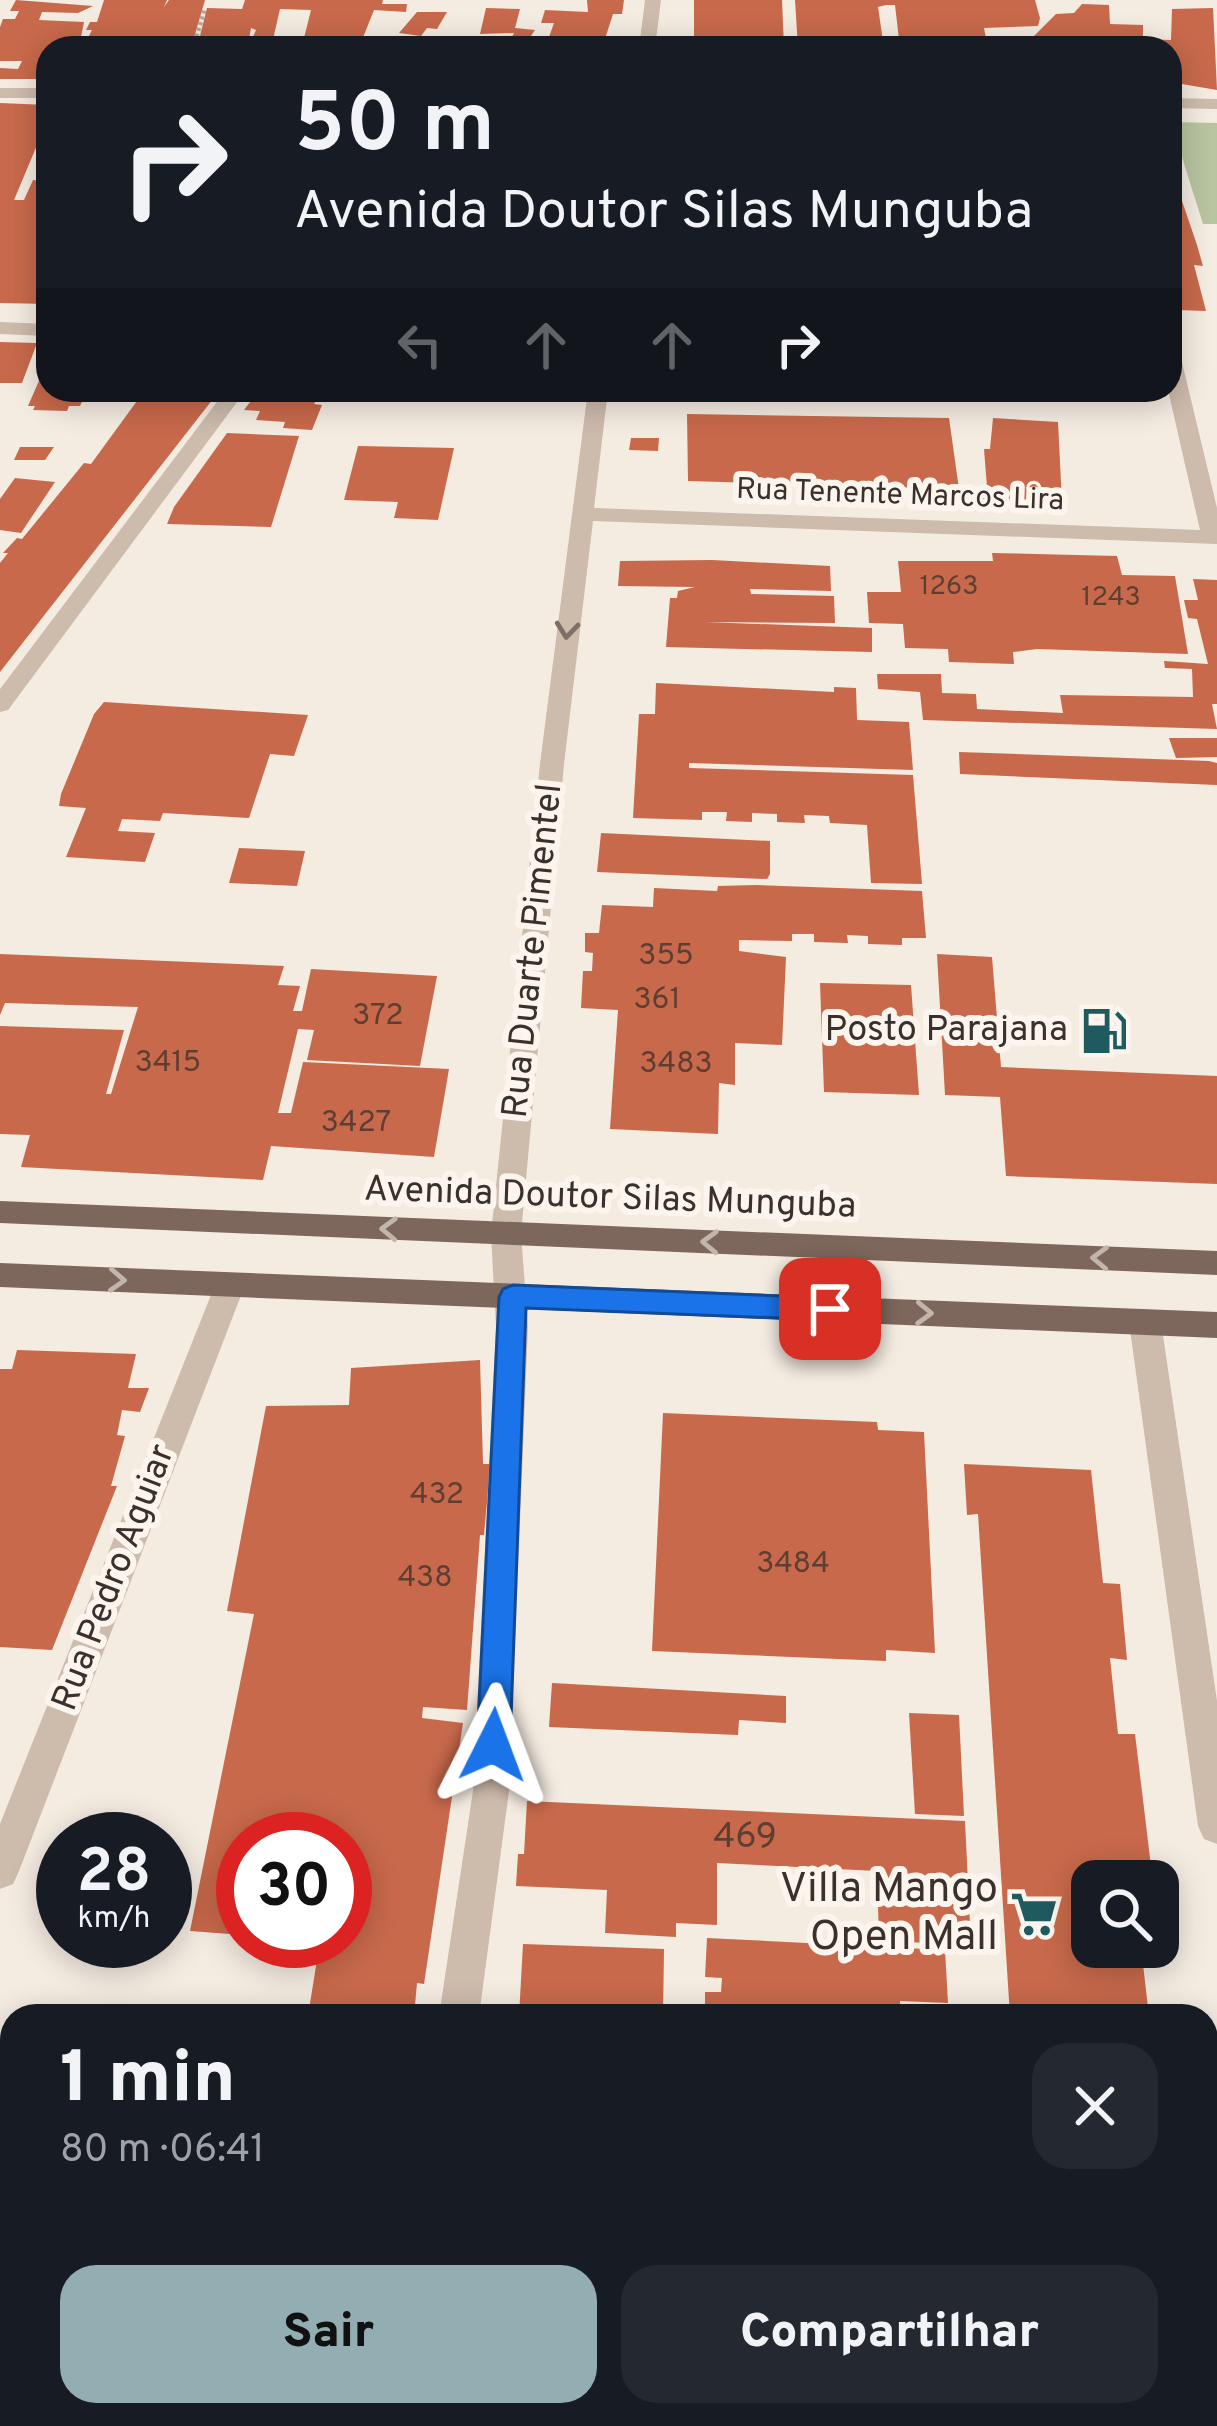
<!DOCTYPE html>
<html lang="pt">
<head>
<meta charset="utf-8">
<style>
	:root { --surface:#171b24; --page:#242831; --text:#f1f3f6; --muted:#9ea1a6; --accent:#92aeb2 }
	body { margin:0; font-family:Overpass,sans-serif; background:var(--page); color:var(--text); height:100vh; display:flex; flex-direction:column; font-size:45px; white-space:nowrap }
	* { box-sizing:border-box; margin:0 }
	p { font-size:39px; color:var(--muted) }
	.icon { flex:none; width:66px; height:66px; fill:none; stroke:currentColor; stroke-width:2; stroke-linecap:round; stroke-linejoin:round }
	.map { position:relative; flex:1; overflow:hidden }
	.drawer { position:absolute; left:0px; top:2004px; width:1218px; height:423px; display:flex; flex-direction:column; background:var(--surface); border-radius:36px 36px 0 0; box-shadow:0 6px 30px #0003 }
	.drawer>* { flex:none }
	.top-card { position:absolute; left:36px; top:36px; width:1146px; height:366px; border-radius:36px; box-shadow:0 6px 30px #0003; background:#171b24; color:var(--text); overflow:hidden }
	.buttons { position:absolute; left:1071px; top:1860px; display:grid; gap:24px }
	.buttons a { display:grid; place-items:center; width:108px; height:108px; border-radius:24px; background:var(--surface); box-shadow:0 6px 30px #0003; font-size:60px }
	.speed { position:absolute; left:36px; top:1812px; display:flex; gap:24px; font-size:60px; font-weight:700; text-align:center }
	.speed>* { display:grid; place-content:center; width:156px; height:156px; border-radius:50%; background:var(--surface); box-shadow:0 6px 30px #0003; line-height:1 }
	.speed small { font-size:30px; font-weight:400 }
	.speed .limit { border:18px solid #d22; background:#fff; color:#111 }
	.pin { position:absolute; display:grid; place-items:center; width:102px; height:102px; color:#fff; margin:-51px; border-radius:24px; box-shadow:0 6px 18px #0006 }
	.me { position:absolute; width:132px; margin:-66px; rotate:3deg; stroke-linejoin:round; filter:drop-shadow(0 0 9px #0008) }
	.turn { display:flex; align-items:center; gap:42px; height:252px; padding:0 60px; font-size:54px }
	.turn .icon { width:156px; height:156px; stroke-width:2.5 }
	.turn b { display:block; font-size:84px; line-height:102px }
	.lanes { display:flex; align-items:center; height:114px; padding:0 60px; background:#0003; justify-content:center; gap:60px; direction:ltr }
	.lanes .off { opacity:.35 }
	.round { display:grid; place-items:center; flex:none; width:126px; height:126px; border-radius:36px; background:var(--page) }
	.overview { display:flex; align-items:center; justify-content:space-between; height:204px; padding:0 60px }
	h1 { font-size:72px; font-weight:800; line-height:90px }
	.action { display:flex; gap:24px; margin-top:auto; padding:24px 60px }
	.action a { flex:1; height:138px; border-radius:36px; background:var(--accent); color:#111; font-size:48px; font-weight:800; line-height:138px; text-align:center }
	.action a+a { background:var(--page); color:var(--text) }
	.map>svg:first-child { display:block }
	.green { fill:#b8c4a0 }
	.building { fill:#c8694b }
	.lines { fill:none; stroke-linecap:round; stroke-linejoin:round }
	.path { stroke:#b9a596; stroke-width:4.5; stroke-dasharray:3 3; stroke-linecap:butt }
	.minor { fill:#cdbbac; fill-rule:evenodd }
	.major { fill:#7d675c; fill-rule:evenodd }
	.oneway { stroke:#7d6f65 }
	.oneway2 { stroke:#c2b5ac }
	.route { fill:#1a73e8; stroke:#114b97; stroke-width:3 }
	.labels { text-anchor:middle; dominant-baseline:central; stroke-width:12; stroke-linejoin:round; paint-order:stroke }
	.far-number-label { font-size:27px; fill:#5e3e33 }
	.far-street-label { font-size:30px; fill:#3b302b; stroke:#fbf5ee }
	.number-label { font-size:30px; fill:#5e3e33 }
	.street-label { font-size:36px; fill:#3b302b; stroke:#fbf5ee }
	.poi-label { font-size:36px; fill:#3b302b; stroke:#fbf5ee; text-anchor:end }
	.near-number-label { font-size:36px; fill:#5e3e33 }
	.near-poi-label { font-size:42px; fill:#3b302b; stroke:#fbf5ee; text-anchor:end }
</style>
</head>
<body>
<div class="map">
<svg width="1217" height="2426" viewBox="0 0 1217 2426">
	<rect width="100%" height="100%" fill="#f4ebe1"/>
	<!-- green -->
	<polygon class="green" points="1171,122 1217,123 1217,224 1203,224"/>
	<!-- building -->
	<g class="building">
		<polygon points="16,0 93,6 78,13 42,12 39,20 84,22 81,37 72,46 48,48 48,79 0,79 0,68 18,69 22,61 0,61 0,27 3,19 15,19 19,11 10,11"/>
		<polygon points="104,0 167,0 164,7 169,0 205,0 191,48 155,48 157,43 146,43 145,48 83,48 92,30 86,30 90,22 97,22"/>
		<polygon points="245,0 383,0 382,4 407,4 406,12 374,10 362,40 304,38 311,10 280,9 271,48 248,48 256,30 251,28 249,39 228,39 225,48 197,48 207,8 242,9"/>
		<polygon points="587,0 624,0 622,14 613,14 603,45 548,40 554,23 541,23 545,10 588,12"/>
		<polygon points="694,0 782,0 784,48 694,48"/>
		<polygon points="795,0 1035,0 1040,18 1038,26 984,28 988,48 900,48 895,5 886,5 878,7 884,48 798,48"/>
		<polygon points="1082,4 1109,5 1110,24 1143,25 1143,39 1171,40 1172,9 1213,8 1217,90 1170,82 1170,48 1086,48 1086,43 1079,43 1079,48 1021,48 1026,43 1043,44 1031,39 1056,14 1074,13"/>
		<polygon points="486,8 520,9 515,28 535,30 529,39 512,37 514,33 480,34"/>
		<polygon points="417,12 447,12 437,29 427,28 421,36 399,33"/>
		<polygon points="0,103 48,105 48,119 14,200 24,200 33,180 45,181 41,190 48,190 48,304 0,303"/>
		<polygon points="1170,195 1180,195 1197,245 1203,266 1194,265 1206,311 1177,310 1170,281"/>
		<polygon points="0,342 37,343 22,383 0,383"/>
		<polygon points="48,360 48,390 87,390 80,406 69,406 67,411 33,410 35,406 28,406"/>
		<polygon points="145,390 220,390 0,672 0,563 8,553 3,553 17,538 22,539 84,463 91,464"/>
		<polygon points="259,390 328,390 325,399 317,399 314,404 322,405 312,430 283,428 285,422 256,420 260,411 244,410"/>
		<polygon points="687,414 949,418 959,489 688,481"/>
		<polygon points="993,418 1058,422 1062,503 980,502 981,486 987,487 984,449 990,449"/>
		<polygon points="227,433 299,436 271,527 167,524 174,507"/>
		<polygon points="631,438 659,438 658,451 629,450"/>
		<polygon points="358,446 454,448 438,520 394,518 398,502 344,500"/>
		<polygon points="20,447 54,447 45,460 14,460"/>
		<polygon points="15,478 55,482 21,533 0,530 0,499"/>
		<polygon points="992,553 1117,556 1122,575 1175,576 1188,654 1037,649 1013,652 1014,664 949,662 948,649 905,648 903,624 869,623 867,592 901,592 898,561 993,561"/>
		<polygon points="712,560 830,566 831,591 750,589 751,594 834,596 835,623 704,622 872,628 872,652 666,647 670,598 677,598 678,591 695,587 618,586 620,561"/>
		<polygon points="1193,579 1217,580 1217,704 1212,704 1217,729 923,720 920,692 878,689 877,674 941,674 942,693 976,694 977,709 1063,713 1060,695 1193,697 1192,669 1165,668 1164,661 1208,664 1197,619 1188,618 1184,600 1198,600"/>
		<polygon points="656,683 834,692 834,687 856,688 857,720 909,722 913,770 689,763 689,768 913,775 922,884 871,883 867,825 830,823 829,816 804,815 805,823 777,822 777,814 752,813 752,822 726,821 727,812 702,812 702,820 633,818 639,714 655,714"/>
		<polygon points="104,702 308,715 294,756 270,754 249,818 163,813 160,821 122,819 118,831 155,833 145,862 66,857 86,808 59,806 61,794 94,714"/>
		<polygon points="1169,738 1217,738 1217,757 1176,758"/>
		<polygon points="959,752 1209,761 1217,763 1217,785 960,774"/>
		<polygon points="601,833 770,841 770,874 767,879 597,872"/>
		<polygon points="239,848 305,851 297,886 229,883"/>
		<polygon points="756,885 922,891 926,938 902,938 902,945 868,944 868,936 847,935 848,943 814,942 814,934 792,934 792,941 739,940 739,951 786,957 782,1045 735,1043 735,1085 719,1083 718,1134 610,1129 618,1010 581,1008 583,971 592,971 593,953 585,952 585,933 599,933 602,905 653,907 654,888 717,891 718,886"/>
		<polygon points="0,954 284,966 278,985 300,986 293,1011 302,1011 311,969 437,976 420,1066 307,1060 314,1030 298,1029 278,1113 291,1113 303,1062 449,1069 434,1157 271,1146 263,1180 21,1167 30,1135 0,1134 0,1026 124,1030 106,1094 111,1094 138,1007 5,1003 0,1015"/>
		<polygon points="937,954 992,957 1001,1067 1217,1076 1217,1184 1006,1176 1000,1097 945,1095"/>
		<polygon points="820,983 911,985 919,1095 824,1092"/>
		<polygon points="17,1350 136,1354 128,1388 149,1388 140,1412 122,1410 117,1435 125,1436 111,1486 117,1486 52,1650 0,1647 0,1369 12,1369"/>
		<polygon points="480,1360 483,1464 489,1464 489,1480 484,1535 480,1535 467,1710 423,1707 422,1718 463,1723 424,1984 417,1983 414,2016 308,2016 320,1941 345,1941 345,1839 243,1839 243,1935 190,1931 254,1614 227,1611 266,1406 349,1405 351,1368"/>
		<polygon points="663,1413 877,1422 878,1430 924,1432 935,1653 886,1650 886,1661 652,1651"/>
		<polygon points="964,1464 1091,1470 1103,1583 1120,1584 1127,1660 1110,1658 1118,1734 1135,1734 1151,1866 1132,1866 1134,1881 1092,1881 1092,1947 1141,1947 1149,2016 1010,2016 978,1514 967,1515"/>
		<polygon points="552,1683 786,1696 786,1723 739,1720 738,1735 549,1727"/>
		<polygon points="909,1713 959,1715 964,1816 915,1814"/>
		<polygon points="527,1801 965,1821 971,1946 879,1940 877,1871 717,1863 717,1925 676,1923 676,1937 605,1933 607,1890 516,1886 518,1854 524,1854"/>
		<polygon points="707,1938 945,1950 948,2003 900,2001 901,2016 705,2016 705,1992 721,1992 722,1978 705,1977"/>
		<polygon points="523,1944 664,1949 663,2016 519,2016"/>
		<polygon points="1206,2297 1217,2297 1217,2426 1028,2426 1027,2415 1206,2415"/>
		<polygon points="246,2415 354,2415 352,2426 244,2426"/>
		<polygon points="866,2415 999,2415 1000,2426 866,2426"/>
	</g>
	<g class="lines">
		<!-- path -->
		<polyline class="path" points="193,48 205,8"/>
		<!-- minor -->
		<g class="minor">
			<polygon points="645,0 661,0 655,48 639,48"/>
			<rect x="0" y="88" width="48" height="10"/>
			<polygon points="1170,98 1217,99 1217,109 1170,108"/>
			<polygon points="0,322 48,324 48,336 0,334"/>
			<polygon points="1170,348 1180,354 1217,508 1217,544 593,521 564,764 521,1234 528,1326 509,1791 479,2016 439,2016 473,1791 496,1326 491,1234 540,764 588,390 608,390 594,508 1200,530 1168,390"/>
			<polygon points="226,390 246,390 8,710 0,712 0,689"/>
			<polygon points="230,1273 241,1276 245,1285 19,1871 13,1884 0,1889 0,1824 215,1285 219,1276"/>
			<polygon points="1145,1309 1156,1313 1161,1322 1217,1701 1217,1844 1204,1839 1198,1826 1129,1322 1134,1313"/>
			<polygon points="379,2415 423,2415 421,2426 377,2426"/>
		</g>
		<!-- major -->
		<g class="major">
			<polygon points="0,1201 1217,1251 1217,1275 0,1223"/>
			<polygon points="0,1263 1217,1312 1217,1338 0,1287"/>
		</g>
	</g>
	<!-- one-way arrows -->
	<defs><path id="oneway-chevron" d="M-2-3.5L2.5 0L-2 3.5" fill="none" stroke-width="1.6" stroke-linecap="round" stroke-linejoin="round" transform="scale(3)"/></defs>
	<use class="oneway" href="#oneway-chevron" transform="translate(567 630) rotate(96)"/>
	<g class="oneway2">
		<use href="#oneway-chevron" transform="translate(389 1229) rotate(-178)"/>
		<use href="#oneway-chevron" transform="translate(710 1242) rotate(-178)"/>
		<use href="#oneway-chevron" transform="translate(1100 1258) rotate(-178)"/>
		<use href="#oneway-chevron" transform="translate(117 1280) rotate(3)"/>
		<use href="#oneway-chevron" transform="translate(924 1313) rotate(2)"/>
	</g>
	<!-- route -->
	<polygon class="route" points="513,1285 830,1298 840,1301 845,1309 840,1317 830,1320 526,1308 510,1745 505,1756 493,1760 482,1756 477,1745 499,1297 503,1289"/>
	<!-- icons -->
	<defs>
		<symbol id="fuel-bare" viewBox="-9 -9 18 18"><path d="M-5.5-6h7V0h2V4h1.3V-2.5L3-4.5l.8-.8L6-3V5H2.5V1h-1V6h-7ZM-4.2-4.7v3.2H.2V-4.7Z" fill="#1f5a5e" stroke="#fbf5ee" stroke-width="2.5" paint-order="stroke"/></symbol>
		<symbol id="supermarket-bare" viewBox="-9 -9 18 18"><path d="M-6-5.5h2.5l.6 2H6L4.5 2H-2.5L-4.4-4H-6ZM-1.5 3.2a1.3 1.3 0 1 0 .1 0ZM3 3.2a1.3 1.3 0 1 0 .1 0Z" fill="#1f5a5e" stroke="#fbf5ee" stroke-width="2.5" paint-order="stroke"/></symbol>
	</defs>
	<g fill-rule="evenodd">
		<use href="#fuel-bare" x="1071" y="998" width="66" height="66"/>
		<use href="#supermarket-bare" x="1001" y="1881" width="66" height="66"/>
	</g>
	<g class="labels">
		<!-- far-number labels -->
		<g class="far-number-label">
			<text x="949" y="587">1263</text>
			<text x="1111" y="598">1243</text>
		</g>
		<!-- far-street labels -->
		<g class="far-street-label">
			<text transform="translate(900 496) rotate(2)">Rua Tenente Marcos Lira</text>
		</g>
		<!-- number labels -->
		<g class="number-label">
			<text x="666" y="956">355</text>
			<text x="657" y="1000">361</text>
			<text x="378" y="1016">372</text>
			<text x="168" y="1063">3415</text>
			<text x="676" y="1064">3483</text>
			<text x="356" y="1123">3427</text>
			<text x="437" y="1495">432</text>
			<text x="793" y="1564">3484</text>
			<text x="425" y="1578">438</text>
		</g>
		<!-- street labels -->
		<g class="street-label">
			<text transform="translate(534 951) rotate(-84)">Rua Duarte Pimentel</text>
			<text transform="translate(610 1199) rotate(2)">Avenida Doutor Silas Munguba</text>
			<text transform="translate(115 1578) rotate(-69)">Rua Pedro Aguiar</text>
		</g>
		<!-- poi labels -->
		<g class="poi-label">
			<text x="1068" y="1031">Posto Parajana</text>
		</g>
		<!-- near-number labels -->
		<g class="near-number-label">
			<text x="745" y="1838">469</text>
		</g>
		<!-- near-poi labels -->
		<g class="near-poi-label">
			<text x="998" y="1890">Villa Mango<tspan x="998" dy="48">Open Mall</tspan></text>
		</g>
	</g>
</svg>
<div class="buttons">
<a><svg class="icon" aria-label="search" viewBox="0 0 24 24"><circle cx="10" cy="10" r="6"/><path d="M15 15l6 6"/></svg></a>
</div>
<div class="speed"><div>28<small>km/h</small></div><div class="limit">30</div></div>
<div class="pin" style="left:830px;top:1309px;background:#d93025"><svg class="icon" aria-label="arrive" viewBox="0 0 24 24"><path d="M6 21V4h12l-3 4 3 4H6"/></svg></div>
<svg class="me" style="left:493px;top:1745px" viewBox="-20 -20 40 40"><path d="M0-17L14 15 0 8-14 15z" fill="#1a73e8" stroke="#fff" stroke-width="4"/></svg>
<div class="top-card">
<div class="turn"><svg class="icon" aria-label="right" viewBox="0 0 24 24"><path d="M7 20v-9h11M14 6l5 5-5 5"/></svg><div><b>50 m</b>Avenida Doutor Silas Munguba</div></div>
<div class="lanes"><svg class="icon off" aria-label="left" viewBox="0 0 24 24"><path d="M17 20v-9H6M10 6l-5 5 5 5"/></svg><svg class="icon off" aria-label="ahead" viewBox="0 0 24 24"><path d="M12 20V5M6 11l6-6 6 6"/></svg><svg class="icon off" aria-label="ahead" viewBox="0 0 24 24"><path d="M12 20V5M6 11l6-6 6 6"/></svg><svg class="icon" aria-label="right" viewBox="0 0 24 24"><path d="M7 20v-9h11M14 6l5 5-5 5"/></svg></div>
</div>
<section class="drawer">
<div class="overview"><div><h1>1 min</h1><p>80 m · 06:41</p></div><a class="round"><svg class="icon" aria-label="close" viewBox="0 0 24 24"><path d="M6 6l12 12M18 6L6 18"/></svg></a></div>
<div class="action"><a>Sair</a><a>Compartilhar</a></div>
</section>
</div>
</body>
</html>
